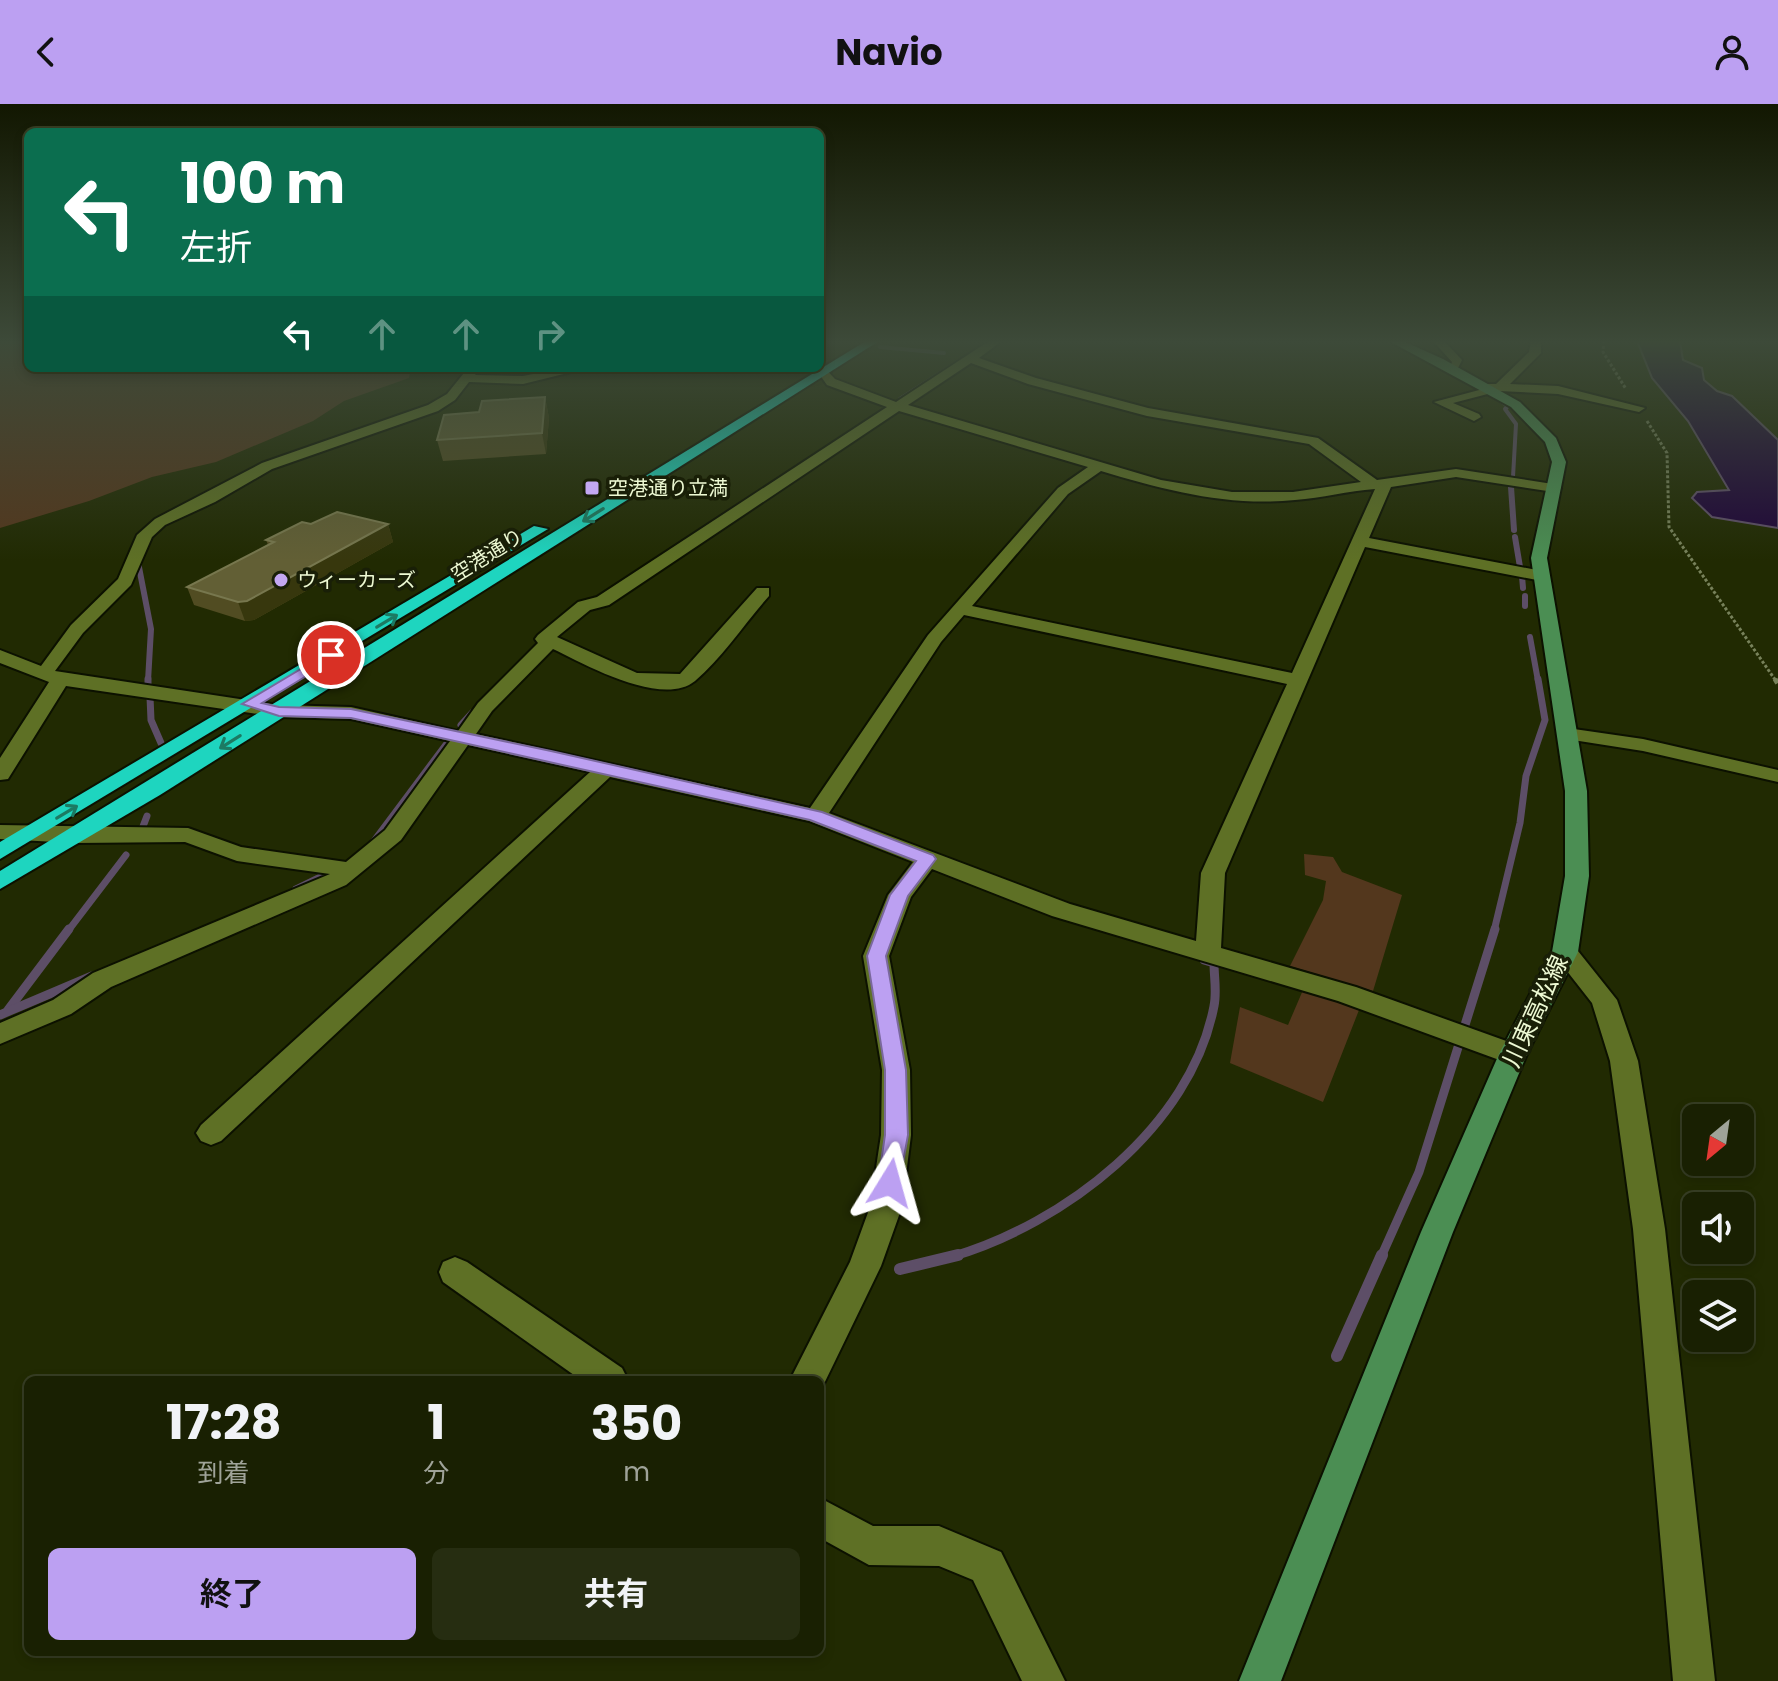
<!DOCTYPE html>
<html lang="ja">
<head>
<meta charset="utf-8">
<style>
	:root { --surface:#192002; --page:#262d11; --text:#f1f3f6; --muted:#9fa399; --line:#373e24; --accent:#bca0f2 }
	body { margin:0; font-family:Poppins,"Noto Sans JP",sans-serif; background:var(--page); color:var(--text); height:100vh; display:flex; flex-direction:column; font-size:30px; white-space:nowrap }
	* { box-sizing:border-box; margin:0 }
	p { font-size:26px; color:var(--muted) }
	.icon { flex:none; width:44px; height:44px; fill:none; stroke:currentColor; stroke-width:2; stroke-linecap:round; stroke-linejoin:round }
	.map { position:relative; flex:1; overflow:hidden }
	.drawer { position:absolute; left:24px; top:1272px; width:800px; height:280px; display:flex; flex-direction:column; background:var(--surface); border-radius:12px; box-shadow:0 4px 12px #0003,0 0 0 2px var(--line) }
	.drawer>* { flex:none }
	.guide { position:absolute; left:24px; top:24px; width:800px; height:244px; border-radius:12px; box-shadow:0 4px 12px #0003,0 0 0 2px var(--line); background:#0b6e4f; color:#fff; overflow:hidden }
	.needle { width:52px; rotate:209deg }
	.controls { position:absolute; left:1682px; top:1000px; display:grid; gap:16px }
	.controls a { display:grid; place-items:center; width:72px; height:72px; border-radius:12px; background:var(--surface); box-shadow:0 4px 12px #0003,0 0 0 2px var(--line); font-size:40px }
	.pin { position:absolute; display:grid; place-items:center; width:68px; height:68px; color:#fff; margin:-34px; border:4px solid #fff; border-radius:50%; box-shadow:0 2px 8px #0007 }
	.me { position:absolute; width:88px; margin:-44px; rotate:8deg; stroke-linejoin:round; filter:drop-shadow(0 0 6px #0008) }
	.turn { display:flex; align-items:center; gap:28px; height:168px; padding:0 24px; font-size:36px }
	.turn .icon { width:104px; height:104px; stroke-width:2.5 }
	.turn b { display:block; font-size:56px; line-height:68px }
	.lanes { display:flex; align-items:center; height:76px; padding:0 24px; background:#0003; justify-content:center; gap:40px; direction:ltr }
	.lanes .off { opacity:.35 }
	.eta { display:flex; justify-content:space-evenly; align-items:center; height:136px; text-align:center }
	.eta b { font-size:48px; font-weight:700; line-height:56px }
	.cta { display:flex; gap:16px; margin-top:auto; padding:16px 24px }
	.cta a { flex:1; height:92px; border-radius:12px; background:var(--accent); color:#111; font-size:32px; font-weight:700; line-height:92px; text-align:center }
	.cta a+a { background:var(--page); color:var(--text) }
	header { display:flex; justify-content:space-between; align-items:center; height:104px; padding:0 24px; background:var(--accent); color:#111; font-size:36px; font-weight:700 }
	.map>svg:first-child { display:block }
	.green { fill:#53371d }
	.water { fill:#1f0539; stroke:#5d4e67; stroke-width:2 }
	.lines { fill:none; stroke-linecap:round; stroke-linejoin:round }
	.stream-far4 { stroke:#5d4e67; stroke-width:4 }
	.stream-far3 { stroke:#5d4e67; stroke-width:6 }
	.stream-far2 { stroke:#5d4e67; stroke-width:7 }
	.stream-far1 { stroke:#5d4e67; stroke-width:9 }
	.stream { stroke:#5d4e67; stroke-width:12 }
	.street-casing { stroke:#0c1100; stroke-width:4 }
	.secondary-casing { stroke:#0c1100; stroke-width:4 }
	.highway-casing { stroke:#0c1100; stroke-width:4 }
	.path-far1 { stroke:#77815a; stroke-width:3; stroke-dasharray:3 2; stroke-linecap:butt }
	.path { stroke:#77815a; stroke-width:5; stroke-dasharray:5 4; stroke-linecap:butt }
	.street { fill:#5e7025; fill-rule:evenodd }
	.secondary { fill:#4b8e53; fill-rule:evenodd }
	.highway { fill:#1ed5bf; fill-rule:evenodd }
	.wall { fill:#514c22 }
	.shaded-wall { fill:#37370d }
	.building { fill:#625f35; stroke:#77774e; stroke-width:2 }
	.oneway { stroke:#1c7a63 }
	.route { fill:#bca0f2; stroke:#7a689d; stroke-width:2 }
	.poi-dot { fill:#c3a7f2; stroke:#191f07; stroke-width:3 }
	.labels { text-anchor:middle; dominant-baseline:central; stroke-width:7; stroke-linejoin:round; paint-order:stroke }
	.far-poi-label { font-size:20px; fill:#edf9d3; stroke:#191f07; text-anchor:start }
	.far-street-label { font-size:20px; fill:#edf9d3; stroke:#191f07 }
	.street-label { font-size:24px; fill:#edf9d3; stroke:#191f07 }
</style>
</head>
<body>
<header><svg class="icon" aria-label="back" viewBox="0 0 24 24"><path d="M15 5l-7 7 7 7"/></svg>Navio<svg class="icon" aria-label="person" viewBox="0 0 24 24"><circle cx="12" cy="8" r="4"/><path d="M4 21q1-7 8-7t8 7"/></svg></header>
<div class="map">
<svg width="1778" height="1577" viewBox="0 0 1778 1577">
	<rect width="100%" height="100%" fill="#212a02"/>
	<!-- green -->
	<g class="green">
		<polygon points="0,237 28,237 28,264 411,264 409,274 344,297 313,317 216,358 152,373 89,397 0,424"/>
		<polygon points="1304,750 1333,753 1342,768 1402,791 1373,887 1290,862 1323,796 1326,777 1305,771"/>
		<polygon points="1303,886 1359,906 1323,998 1230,959 1240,903 1288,921"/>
	</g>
	<!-- water -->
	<polygon class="water" points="1637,237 1680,237 1683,256 1702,264 1704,276 1717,287 1732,292 1778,336 1778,424 1712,413 1692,394 1697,388 1729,386 1688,317 1652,274"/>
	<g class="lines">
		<!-- stream-far4 -->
		<g class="stream-far4">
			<polyline points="880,243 944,249"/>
			<polyline points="900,295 959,257"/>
			<polyline points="1498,295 1508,302 1505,305 1516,320 1513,373"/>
			<polyline points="1511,378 1511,385"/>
		</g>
		<!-- stream-far3 -->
		<g class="stream-far3">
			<polyline points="1511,383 1514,426"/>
			<polyline points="1515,433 1520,463"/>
			<polyline points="138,458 151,525 148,577"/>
			<polyline points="1522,472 1523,484"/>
			<polyline points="1525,492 1525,502"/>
			<polyline points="1530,533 1538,577"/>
		</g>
		<!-- stream-far2 -->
		<g class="stream-far2">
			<polyline points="148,581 148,575"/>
			<polyline points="150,593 151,616 161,639"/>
			<polyline points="461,621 472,609"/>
			<polyline points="142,725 147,712"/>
			<polyline points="374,737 448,638"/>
			<polyline points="296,785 335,766"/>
			<polyline points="68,827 126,751"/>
			<polyline points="1494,827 1520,719 1526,672 1545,616 1538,575"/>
		</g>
		<!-- stream-far1 -->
		<g class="stream-far1">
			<polyline points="8,906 69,825"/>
			<polyline points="0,911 92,872"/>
			<path d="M951,1153C1064,1120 1191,1023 1214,902C1217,888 1214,873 1214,859L1204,856"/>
			<polyline points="1381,1153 1419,1068 1495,825"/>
		</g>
		<!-- stream -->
		<g class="stream">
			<polyline points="900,1165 958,1151"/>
			<polyline points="1337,1252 1382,1151"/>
		</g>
		<defs>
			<g id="street">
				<path d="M989,237H1002L979,254L1036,274L1148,304L1318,334L1377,376L1456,365L1559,381L1561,384L1554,388L1456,373L1391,383L1369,434L1542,467L1550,472L1542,477L1365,443L1225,769L1221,844L1356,883L1523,943L1527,950L1523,957L1513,961L1338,897L1052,812L932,765L911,793L889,852L910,966L911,1031L902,1103L881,1162L820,1288V1276H790L850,1158L870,1103L881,1031L882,966L863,852L888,791L913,758L809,717L610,673L221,1037L211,1041L201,1037L196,1029L201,1021L590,668L468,641L401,736L346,781L111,883L71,910L0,940V919L53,896L93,869L330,770L237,757L185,738L75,739L0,735V721L188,724L241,743L346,758L385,726L450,637L351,615L279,613L66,582L8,675L0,676V654L49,578L0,559V546L41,562L71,521L118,475L137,431L155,415L262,359L428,301L447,290L468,264H480L475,271L523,272L564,264H588L523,280L469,278L455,296L438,307L272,365L215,398L165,421L152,433L131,481L83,529L55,567L279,601L351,603L458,627L478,599L538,539L535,535L538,531L578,498L597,493L887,303L827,281L815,264H820V259L835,275L896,298ZM971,259L1028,280L1147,312L1309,340L1361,378L1293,388H1232L1161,376L908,301ZM899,307L1088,363L1058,384L928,531L810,704L476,630L492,607L553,545C584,560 662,604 695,577C722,554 745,519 769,492V484H757L680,570L637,569L557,533L590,506L609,501ZM1101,367C1164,386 1229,403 1295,396C1322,394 1348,387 1375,385L1292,569L972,502L1068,390ZM964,511L1287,580L1201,769L1196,837L1070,800L829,709L941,538Z"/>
				<polygon points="1433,237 1444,237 1462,256 1456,268 1448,268 1452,258"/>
				<polygon points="1531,237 1541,237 1541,249 1510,280 1558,282 1645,304 1639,308 1558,290 1499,287 1453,299 1479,310 1481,313 1474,317 1434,298 1483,285 1483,280 1496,280 1529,248"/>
				<polygon points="1567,624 1643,635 1778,666 1778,678 1643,647 1560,634 1557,630"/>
				<polygon points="1565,839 1574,842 1617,896 1638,957 1665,1125 1715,1577 1673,1577 1633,1125 1610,957 1592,899 1552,848 1556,842"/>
				<polygon points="455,1153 467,1158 622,1264 628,1276 581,1276 443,1178 439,1168 443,1158"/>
				<polygon points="820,1394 873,1422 939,1422 1001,1448 1065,1577 1022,1577 973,1476 939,1462 869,1461 820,1434"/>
			</g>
			<polygon id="secondary" points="1389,237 1403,237 1443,255 1520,298 1556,334 1566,358 1547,454 1587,687 1589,772 1578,848 1527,950 1453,1128 1281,1577 1239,1577 1421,1128 1499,950 1552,848 1565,772 1565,687 1531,454 1552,358 1545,338 1511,303"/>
			<g id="highway">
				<polygon points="866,237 879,237 160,691 0,785 0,767"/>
				<polygon points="534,422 548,425 0,755 0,738"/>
			</g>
		</defs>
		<!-- street casing -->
		<use href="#street" class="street-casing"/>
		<!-- secondary casing -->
		<use href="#secondary" class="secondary-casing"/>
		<!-- highway casing -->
		<use href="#highway" class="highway-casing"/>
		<!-- path-far1 -->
		<g class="path-far1">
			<polyline points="1604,237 1603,248 1626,285"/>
			<polyline points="1647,317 1667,349 1669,423 1776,577"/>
		</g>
		<!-- path -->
		<polyline class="path" points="1775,575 1778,580"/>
		<!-- street -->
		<use href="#street" class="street"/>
		<!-- secondary -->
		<use href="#secondary" class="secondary"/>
		<!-- highway -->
		<use href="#highway" class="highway"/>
	</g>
	<!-- wall -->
	<g class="wall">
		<polygon points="545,293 549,314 546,350 443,357 437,336 479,308"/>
		<polygon points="311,420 388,420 393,438 254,516 245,517 194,501 187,483 268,441 266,436"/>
	</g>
	<!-- shaded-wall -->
	<g class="shaded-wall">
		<polygon points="545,293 549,314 546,350 542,329"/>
		<polygon points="388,420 393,438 254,516 245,517 238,498"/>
	</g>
	<!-- building -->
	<g class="building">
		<polygon points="545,293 542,329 437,336 444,311 479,308 482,297"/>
		<polygon points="337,408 388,420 247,497 238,498 187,483 274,438 266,436 302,418 311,420"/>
	</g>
	<!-- one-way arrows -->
	<defs><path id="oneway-shaft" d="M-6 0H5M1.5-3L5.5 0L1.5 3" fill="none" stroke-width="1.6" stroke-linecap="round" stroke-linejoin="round" transform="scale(2)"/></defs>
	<g class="oneway">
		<use href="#oneway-shaft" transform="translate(593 411) rotate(148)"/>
		<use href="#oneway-shaft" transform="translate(387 517) rotate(-31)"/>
		<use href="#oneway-shaft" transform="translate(230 638) rotate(148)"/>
		<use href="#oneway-shaft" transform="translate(67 708) rotate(-31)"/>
	</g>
	<!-- sky -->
	<linearGradient id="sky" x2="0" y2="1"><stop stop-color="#121701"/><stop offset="0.52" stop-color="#3d4a39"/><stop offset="1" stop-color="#3d4a39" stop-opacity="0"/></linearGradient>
	<rect width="1778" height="457" fill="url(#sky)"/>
	<!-- route -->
	<polygon class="route" points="331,547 336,548 336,554 262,599 279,603 351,605 551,647 822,708 933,751 936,755 908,792 886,852 906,966 908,1031 898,1086 890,1089 881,1086 878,1079 885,1031 885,966 867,852 890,791 916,757 810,716 351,614 279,612 242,600"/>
	<!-- markers -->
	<g class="poi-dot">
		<rect x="584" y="376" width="16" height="16" rx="4"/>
		<circle cx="281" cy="476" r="8"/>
	</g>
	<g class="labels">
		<!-- far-poi labels -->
		<g class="far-poi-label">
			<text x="608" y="384">空港通り立満</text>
			<text x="297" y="476">ウィーカーズ</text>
		</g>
		<!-- far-street labels -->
		<g class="far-street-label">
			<text transform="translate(487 451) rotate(-32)">空港通り</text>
		</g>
		<!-- street labels -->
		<g class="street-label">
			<text transform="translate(1535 907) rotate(-65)">川東高松線</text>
		</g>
	</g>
</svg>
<div class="controls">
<a><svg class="needle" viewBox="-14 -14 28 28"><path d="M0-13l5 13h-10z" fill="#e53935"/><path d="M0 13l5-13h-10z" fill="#9fa399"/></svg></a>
<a><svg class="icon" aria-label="sound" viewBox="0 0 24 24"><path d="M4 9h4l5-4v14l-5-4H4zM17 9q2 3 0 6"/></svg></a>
<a><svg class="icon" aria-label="layers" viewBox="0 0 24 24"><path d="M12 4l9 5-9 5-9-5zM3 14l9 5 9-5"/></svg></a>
</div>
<div class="pin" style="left:331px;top:551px;background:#d93025"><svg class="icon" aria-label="arrive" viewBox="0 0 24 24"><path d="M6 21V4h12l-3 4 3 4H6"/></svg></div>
<svg class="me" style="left:890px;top:1079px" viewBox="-20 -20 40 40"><path d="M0-17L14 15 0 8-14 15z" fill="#bca0f2" stroke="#fff" stroke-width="4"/></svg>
<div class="guide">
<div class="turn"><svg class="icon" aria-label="left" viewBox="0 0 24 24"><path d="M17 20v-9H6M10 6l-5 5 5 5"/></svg><div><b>100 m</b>左折</div></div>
<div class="lanes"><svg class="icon" aria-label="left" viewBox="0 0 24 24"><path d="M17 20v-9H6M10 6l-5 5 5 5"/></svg><svg class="icon off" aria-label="ahead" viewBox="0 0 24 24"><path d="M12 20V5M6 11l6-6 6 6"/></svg><svg class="icon off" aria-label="ahead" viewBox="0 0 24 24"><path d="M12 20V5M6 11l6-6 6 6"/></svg><svg class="icon off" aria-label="right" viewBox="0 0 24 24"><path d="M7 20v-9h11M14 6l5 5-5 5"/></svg></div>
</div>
<section class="drawer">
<div class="eta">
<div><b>17:28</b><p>到着</p></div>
<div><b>1</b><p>分</p></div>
<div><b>350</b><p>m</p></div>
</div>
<div class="cta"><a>終了</a><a>共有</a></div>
</section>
</div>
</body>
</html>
